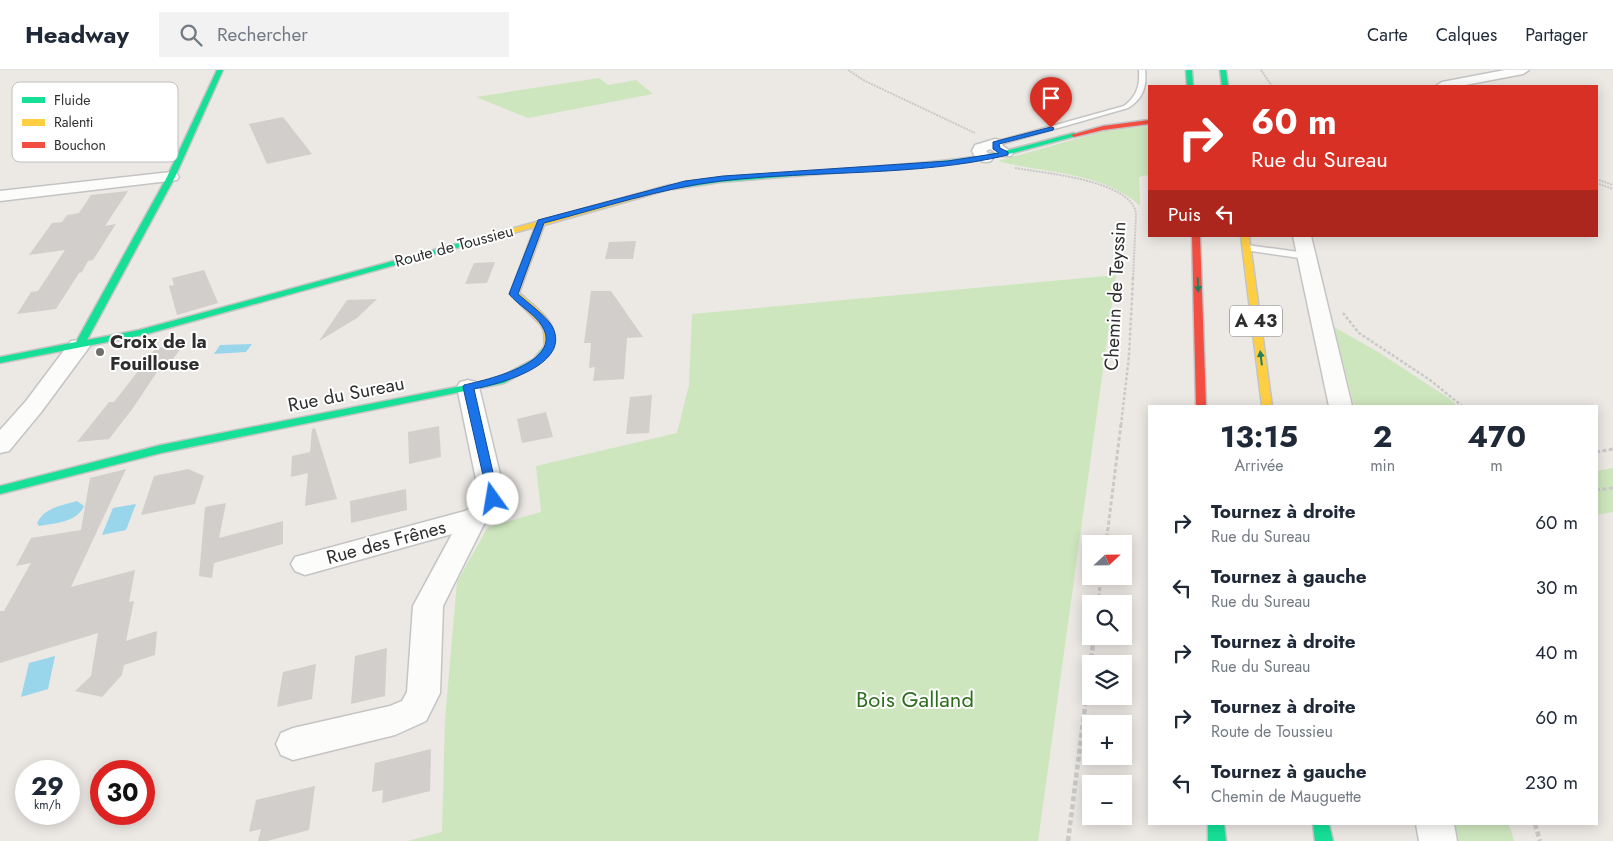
<!DOCTYPE html>
<html lang="fr">
<head>
<meta charset="utf-8">
<style>
	:root { --surface:#fff; --page:#f2f2f3; --text:#1f2937; --muted:#747a83; --line:#e0e1e3 }
	body { margin:0; font-family:Jost,sans-serif; background:var(--page); color:var(--text); height:100vh; display:flex; flex-direction:column; font-size:19px; white-space:nowrap }
	* { box-sizing:border-box; margin:0 }
	p { font-size:16px; color:var(--muted) }
	.icon { flex:none; width:28px; height:28px; fill:none; stroke:currentColor; stroke-width:2; stroke-linecap:round; stroke-linejoin:round }
	.map { position:relative; flex:1; overflow:hidden }
	.sheet { position:absolute; left:1148px; top:335px; width:450px; height:420px; display:flex; flex-direction:column; background:var(--surface); border-radius:0px; box-shadow:0 2px 12px #0003 }
	.sheet>* { flex:none }
	.hud { position:absolute; left:1148px; top:15px; width:450px; height:152px; border-radius:0px; box-shadow:0 2px 12px #0003; background:#d93025; color:#fff; overflow:hidden }
	.needle { width:32px; rotate:68deg }
	.buttons { position:absolute; left:1082px; top:465px; display:grid; gap:10px }
	.buttons a { display:grid; place-items:center; width:50px; height:50px; border-radius:0px; background:var(--surface); box-shadow:0 2px 12px #0003; font-size:25px }
	.speed { position:absolute; left:15px; top:690px; display:flex; gap:10px; font-size:25px; font-weight:700; text-align:center }
	.speed>* { display:grid; place-content:center; width:65px; height:65px; border-radius:50%; background:var(--surface); box-shadow:0 2px 12px #0003; line-height:1 }
	.speed small { font-size:12px; font-weight:400 }
	.speed .limit { border:8px solid #d22; background:#fff; color:#111 }
	.pin { position:absolute; display:grid; place-items:center; width:42px; height:42px; color:#fff; margin:-51px -21px; border-radius:50% 50% 50% 0; rotate:-45deg; box-shadow:0 0 5px #0007 }
	.pin .icon { rotate:45deg }
	.me { position:absolute; width:55px; margin:-28px; rotate:347deg; stroke-linejoin:round; filter:drop-shadow(0 0 4px #0008) }
	.turn { display:flex; align-items:center; gap:18px; height:105px; padding:0 20px; font-size:22px }
	.turn .icon { width:65px; height:65px; stroke-width:2.5 }
	.turn b { display:block; font-size:35px; line-height:42px }
	.then { display:flex; align-items:center; height:48px; padding:0 20px; background:#0003; gap:10px; font-size:19px }
	.eta { display:flex; justify-content:space-evenly; align-items:center; height:85px; text-align:center }
	.eta b { font-size:30px; font-weight:700; line-height:35px }
	ul { padding:0; list-style:none }
	li { display:flex; align-items:center; gap:15px; height:65px; padding:0 20px }
	li div { flex:1 }
	li b { display:block; font-size:19px }
	li em { font-style:normal }
	header { display:flex; align-items:center; gap:30px; box-sizing:border-box; height:70px; padding:0 25px; background:var(--surface); border-bottom:1px solid var(--line) }
	header strong { font-size:24px }
	nav { display:flex; gap:28px; margin-inline-start:auto; font-size:18px }
	.search { width:350px; height:45px; background:var(--page); display:flex; align-items:center; gap:12px; box-sizing:border-box; padding:0 18px; border-radius:0px; color:var(--muted); font-size:19px }
	.map>svg:first-child { display:block }
	.green { fill:#cee6be }
	.water { fill:#99d6ec }
	.building { fill:#d1cecb }
	.lines { fill:none; stroke-linecap:round; stroke-linejoin:round }
	.lane-casing { stroke:#c5c4c5; stroke-width:3 }
	.street-casing { stroke:#c5c4c5; stroke-width:3 }
	.fast-casing { stroke:#c5c4c5; stroke-width:3 }
	.slow-casing { stroke:#c5c4c5; stroke-width:3 }
	.jam-casing { stroke:#c5c4c5; stroke-width:3 }
	.path-far3 { stroke:#c9c9c8; stroke-width:2; stroke-dasharray:2 1; stroke-linecap:butt }
	.path-far2 { stroke:#c9c9c8; stroke-width:2.5; stroke-dasharray:3 2; stroke-linecap:butt }
	.path-far1 { stroke:#c9c9c8; stroke-width:3; stroke-dasharray:4 2.5; stroke-linecap:butt }
	.path { stroke:#c9c9c8; stroke-width:4.5; stroke-dasharray:5 3; stroke-linecap:butt }
	.lane { fill:#fcfcfb; fill-rule:evenodd }
	.street { fill:#fcfcfb; fill-rule:evenodd }
	.fast { fill:#16e098; fill-rule:evenodd }
	.slow { fill:#ffcf43; fill-rule:evenodd }
	.jam { fill:#f24e42; fill-rule:evenodd }
	.oneway { fill:#237e5e }
	.route { fill:#1a73e8; stroke:#114b97 }
	.poi-dot { fill:#706f6e; stroke:#fff; stroke-width:2 }
	.labels { text-anchor:middle; dominant-baseline:central; stroke-width:4; stroke-linejoin:round; paint-order:stroke }
	.far-street-label { font-size:16px; fill:#2e2e2e; stroke:#fff }
	.shield { fill:#fff; stroke:#6d6d6d; stroke-width:1 }
	.shield-label { font-size:18px; font-weight:bold; fill:#2e2e2e }
	.street-label { font-size:19px; fill:#2e2e2e; stroke:#fff }
	.poi-label { font-size:19px; font-weight:bold; fill:#2e2e2e; stroke:#fff; text-anchor:start }
	.near-park-label { font-size:22px; fill:#2c6e1b; stroke:#fff }
	.key { fill:#fff; stroke:#c0c0c0; stroke-width:1 }
	.key-label { font-size:14px; fill:#2e2e2e }
</style>
</head>
<body>
<header>
<strong>Headway</strong>
<div class="search"><svg class="icon" aria-label="search" viewBox="0 0 24 24"><circle cx="10" cy="10" r="6"/><path d="M15 15l6 6"/></svg>Rechercher</div>
<nav><a>Carte</a><a>Calques</a><a>Partager</a></nav>
</header>
<div class="map">
<svg width="1613" height="771" viewBox="0 0 1613 771">
	<rect width="100%" height="100%" fill="#ece8e4"/>
	<!-- green -->
	<g class="green">
		<polygon points="599,8 608,15 636,10 653,24 528,48 476,27"/>
		<path d="M1149,56L1148,105L1139,107L1140,136C1103,101 1045,104 998,91L1104,61Z"/>
		<polygon points="1116,205 1038,771 407,771 442,762 445,649 457,512 488,457 541,442 536,396 677,363 689,315 692,244"/>
		<polygon points="1334,257 1378,282 1450,329 1457,336 1354,336"/>
		<polygon points="1613,398 1613,442 1596,445 1596,401"/>
		<polygon points="1454,754 1509,754 1514,771 1459,771"/>
	</g>
	<!-- water -->
	<g class="water">
		<polygon points="252,274 246,282 214,284 220,275"/>
		<path d="M77,431L84,436C76,453 55,453 39,456L37,453C45,437 61,436 77,431Z"/>
		<polygon points="136,434 126,460 102,465 113,438"/>
		<polygon points="55,586 48,619 21,627 29,593"/>
	</g>
	<!-- building -->
	<g class="building">
		<polygon points="283,47 312,84 267,94 249,54"/>
		<polygon points="128,121 105,156 116,154 93,190 88,191 82,202 79,203 56,239 17,244 31,222 38,221 65,180 29,185 52,153 62,152 67,145 79,143 91,125"/>
		<polygon points="636,171 633,189 605,189 609,172"/>
		<polygon points="495,192 487,213 465,214 474,193"/>
		<polygon points="204,200 218,233 177,245 169,216 174,215 172,208"/>
		<polygon points="591,221 611,221 643,267 627,268 624,309 593,311 595,297 589,298 591,273 584,273"/>
		<polygon points="377,229 357,248 319,271 347,230"/>
		<polygon points="183,275 166,299 159,299 133,338 109,369 77,372 109,332 114,332 156,278"/>
		<polygon points="652,325 649,363 626,364 630,327"/>
		<polygon points="546,342 553,367 522,373 517,349"/>
		<polygon points="439,356 441,387 409,394 408,362"/>
		<polygon points="315,358 337,429 305,436 308,403 291,407 292,386 310,382 312,359"/>
		<polygon points="126,399 71,517 135,500 129,532 134,531 126,571 157,561 155,585 124,595 122,605 102,627 75,621 91,606 98,563 0,593 0,541 4,541 31,493 16,496 31,468 81,460 90,408"/>
		<polygon points="188,399 204,406 195,434 141,445 154,406"/>
		<polygon points="406,419 407,440 351,453 350,431"/>
		<polygon points="226,433 219,468 283,451 283,474 214,493 212,508 199,506 205,437"/>
		<polygon points="387,578 385,626 351,634 355,586"/>
		<polygon points="316,594 312,629 277,637 283,602"/>
		<polygon points="431,679 430,721 382,733 383,720 372,722 375,693"/>
		<polygon points="315,716 309,760 267,771 258,771 261,759 249,762 256,730"/>
	</g>
	<g class="lines">
		<defs>
			<g id="lane">
				<path d="M1139,0H1145C1147,17 1143,29 1128,38L998,75L991,73L1124,36C1137,26 1140,16 1139,0Z"/>
				<polygon points="1247,175 1306,183 1311,186 1306,189 1244,180 1243,178"/>
			</g>
			<g id="street">
				<polygon points="1505,0 1529,0 1523,4 1460,16 1436,16 1442,12"/>
				<path d="M995,69L1000,70L1003,76L1013,83L1011,86H1001L990,79L986,81L993,88L991,91C982,94 976,90 972,81L975,75Z"/>
				<polygon points="171,102 177,104 179,107 177,110 0,131 0,121"/>
				<polygon points="1293,166 1311,166 1352,336 1329,336"/>
				<polygon points="79,270 87,271 90,276 42,341 9,381 0,383 0,360 26,331 71,271"/>
				<polygon points="468,310 476,312 479,317 506,429 497,448 484,454 443,536 440,623 426,651 395,665 293,690 281,685 276,674 281,663 293,658 390,636 402,631 407,622 413,536 452,464 305,505 295,501 291,494 295,487 465,441 477,435 480,429 457,317 460,312"/>
				<polygon points="1416,754 1454,754 1457,771 1419,771"/>
			</g>
			<g id="fast">
				<polygon points="217,0 223,0 175,107 87,270 139,260 478,168 485,170 143,265 0,293 0,287 76,272 167,107"/>
				<polygon points="1186,0 1192,0 1193,16 1187,16"/>
				<polygon points="1220,0 1226,0 1228,16 1222,16"/>
				<path d="M1074,63L1076,64V66L1013,83L968,92L720,112L673,119L669,117L673,115C770,100 869,101 967,88C1003,83 1039,72 1074,63Z"/>
				<polygon points="548,275 553,278 540,293 504,313 161,383 0,424 0,416 161,375 497,309 534,289 545,276"/>
				<polygon points="1208,754 1224,754 1226,771 1208,771"/>
				<polygon points="1313,754 1329,754 1333,771 1315,771"/>
			</g>
			<g id="slow">
				<path d="M670,115L677,117L544,155L519,223C535,237 564,255 551,280H545L544,261L541,255L510,224L535,157L481,172H478V168Z"/>
				<polygon points="1241,166 1249,166 1272,336 1262,336"/>
			</g>
			<g id="jam">
				<polygon points="1149,50 1149,54 1103,60 1074,67 1071,65 1103,56"/>
				<polygon points="1192,166 1200,166 1206,336 1196,336"/>
			</g>
		</defs>
		<!-- lane casing -->
		<use href="#lane" class="lane-casing"/>
		<!-- street casing -->
		<use href="#street" class="street-casing"/>
		<!-- fast casing -->
		<use href="#fast" class="fast-casing"/>
		<!-- slow casing -->
		<use href="#slow" class="slow-casing"/>
		<!-- jam casing -->
		<use href="#jam" class="jam-casing"/>
		<!-- path-far3 -->
		<g class="path-far3">
			<polyline points="848,0 865,11 975,63"/>
			<polyline points="1261,0 1272,16"/>
			<path d="M1015,98C1042,103 1133,110 1136,144L1133,209"/>
			<polyline points="1596,109 1613,115"/>
			<polyline points="1596,113 1613,119"/>
		</g>
		<!-- path-far2 -->
		<g class="path-far2">
			<polyline points="1343,243 1359,263 1430,310 1462,336"/>
			<polyline points="1121,355 1129,286 1133,207"/>
		</g>
		<!-- path-far1 -->
		<g class="path-far1">
			<polyline points="1596,382 1613,379"/>
			<polyline points="1596,420 1613,418"/>
			<polyline points="1106,474 1121,354"/>
			<polyline points="1098,534 1101,506"/>
		</g>
		<!-- path -->
		<g class="path">
			<polyline points="1535,754 1540,771"/>
			<polyline points="1068,771 1094,566"/>
		</g>
		<!-- lane -->
		<use href="#lane" class="lane"/>
		<!-- street -->
		<use href="#street" class="street"/>
		<!-- fast -->
		<use href="#fast" class="fast"/>
		<!-- slow -->
		<use href="#slow" class="slow"/>
		<!-- jam -->
		<use href="#jam" class="jam"/>
	</g>
	<!-- one-way arrows -->
	<defs><path id="oneway-solid" d="M-6-.8H1V-3.2L6.5 0L1 3.2V.8H-6Z" transform="scale(1.25)"/></defs>
	<g class="oneway">
		<use href="#oneway-solid" transform="translate(1198 215) rotate(88)"/>
		<use href="#oneway-solid" transform="translate(1261 288) rotate(-97)"/>
	</g>
	<!-- route -->
	<path class="route" d="M1051,57L1054,58L1053,60L999,74L1000,78L1008,82V85C916,107 815,100 721,111C661,118 602,138 544,153L518,224C527,232 546,246 552,256C573,295 499,314 474,319L499,429L493,433L489,432L463,317L464,315C485,310 565,293 542,256C535,244 519,236 509,224L538,150L685,111L723,106L948,91L999,83L993,79V72Z"/>
	<!-- markers -->
	<circle class="poi-dot" cx="100" cy="282" r="5"/>
	<g class="labels">
		<!-- far-street labels -->
		<g class="far-street-label">
			<text transform="translate(454 176) rotate(-15)">Route de Toussieu</text>
		</g>
		<!-- shield labels -->
		<rect class="shield" x="1230" y="235.5" width="52" height="31" rx="4"/>
		<g class="shield-label">
			<text x="1256" y="251">A 43</text>
		</g>
		<!-- street labels -->
		<g class="street-label">
			<text transform="translate(1115 226) rotate(-87)">Chemin de Teyssin</text>
			<text transform="translate(346 324) rotate(-11)">Rue du Sureau</text>
			<text transform="translate(386 472) rotate(-15)">Rue des Frênes</text>
		</g>
		<!-- poi labels -->
		<g class="poi-label">
			<text x="110" y="271">Croix de la<tspan x="110" dy="22">Fouillouse</tspan></text>
		</g>
		<!-- near-park labels -->
		<g class="near-park-label">
			<text x="915" y="629">Bois Galland</text>
		</g>
	</g>
	<!-- legend -->
	<rect x="12" y="12" width="166" height="80" rx="8" class="key"/>
	<rect x="22" y="27" width="23" height="6" fill="#16e098"/>
	<rect x="22" y="49" width="23" height="7" fill="#ffcf43"/>
	<rect x="22" y="72" width="23" height="6" fill="#f24e42"/>
	<g class="key-label">
		<text x="54" y="35">Fluide</text>
		<text x="54" y="57">Ralenti</text>
		<text x="54" y="80">Bouchon</text>
	</g>
</svg>
<div class="buttons">
<a><svg class="needle" viewBox="-14 -14 28 28"><path d="M0-13l5 13h-10z" fill="#e53935"/><path d="M0 13l5-13h-10z" fill="#747a83"/></svg></a>
<a><svg class="icon" aria-label="search" viewBox="0 0 24 24"><circle cx="10" cy="10" r="6"/><path d="M15 15l6 6"/></svg></a>
<a><svg class="icon" aria-label="layers" viewBox="0 0 24 24"><path d="M12 4l9 5-9 5-9-5zM3 14l9 5 9-5"/></svg></a>
<a>+</a>
<a>−</a>
</div>
<div class="speed"><div>29<small>km/h</small></div><div class="limit">30</div></div>
<div class="pin" style="left:1051px;top:58px;background:#d93025"><svg class="icon" aria-label="arrive" viewBox="0 0 24 24"><path d="M6 21V4h12l-3 4 3 4H6"/></svg></div>
<svg class="me" style="left:493px;top:429px" viewBox="-20 -20 40 40"><circle r="19" fill="#fff"/><path d="M0-13L10 11 0 6-10 11z" fill="#1a73e8"/></svg>
<div class="hud">
<div class="turn"><svg class="icon" aria-label="right" viewBox="0 0 24 24"><path d="M7 20v-9h11M14 6l5 5-5 5"/></svg><div><b>60 m</b>Rue du Sureau</div></div>
<div class="then">Puis<svg class="icon" aria-label="left" viewBox="0 0 24 24"><path d="M17 20v-9H6M10 6l-5 5 5 5"/></svg></div>
</div>
<section class="sheet">
<div class="eta">
<div><b>13:15</b><p>Arrivée</p></div>
<div><b>2</b><p>min</p></div>
<div><b>470</b><p>m</p></div>
</div>
<ul>
<li><svg class="icon" aria-label="right" viewBox="0 0 24 24"><path d="M7 20v-9h11M14 6l5 5-5 5"/></svg><div><b>Tournez à droite</b><p>Rue du Sureau</p></div><em>60 m</em></li>
<li><svg class="icon" aria-label="left" viewBox="0 0 24 24"><path d="M17 20v-9H6M10 6l-5 5 5 5"/></svg><div><b>Tournez à gauche</b><p>Rue du Sureau</p></div><em>30 m</em></li>
<li><svg class="icon" aria-label="right" viewBox="0 0 24 24"><path d="M7 20v-9h11M14 6l5 5-5 5"/></svg><div><b>Tournez à droite</b><p>Rue du Sureau</p></div><em>40 m</em></li>
<li><svg class="icon" aria-label="right" viewBox="0 0 24 24"><path d="M7 20v-9h11M14 6l5 5-5 5"/></svg><div><b>Tournez à droite</b><p>Route de Toussieu</p></div><em>60 m</em></li>
<li><svg class="icon" aria-label="left" viewBox="0 0 24 24"><path d="M17 20v-9H6M10 6l-5 5 5 5"/></svg><div><b>Tournez à gauche</b><p>Chemin de Mauguette</p></div><em>230 m</em></li>
</ul>
</section>
</div>
</body>
</html>
